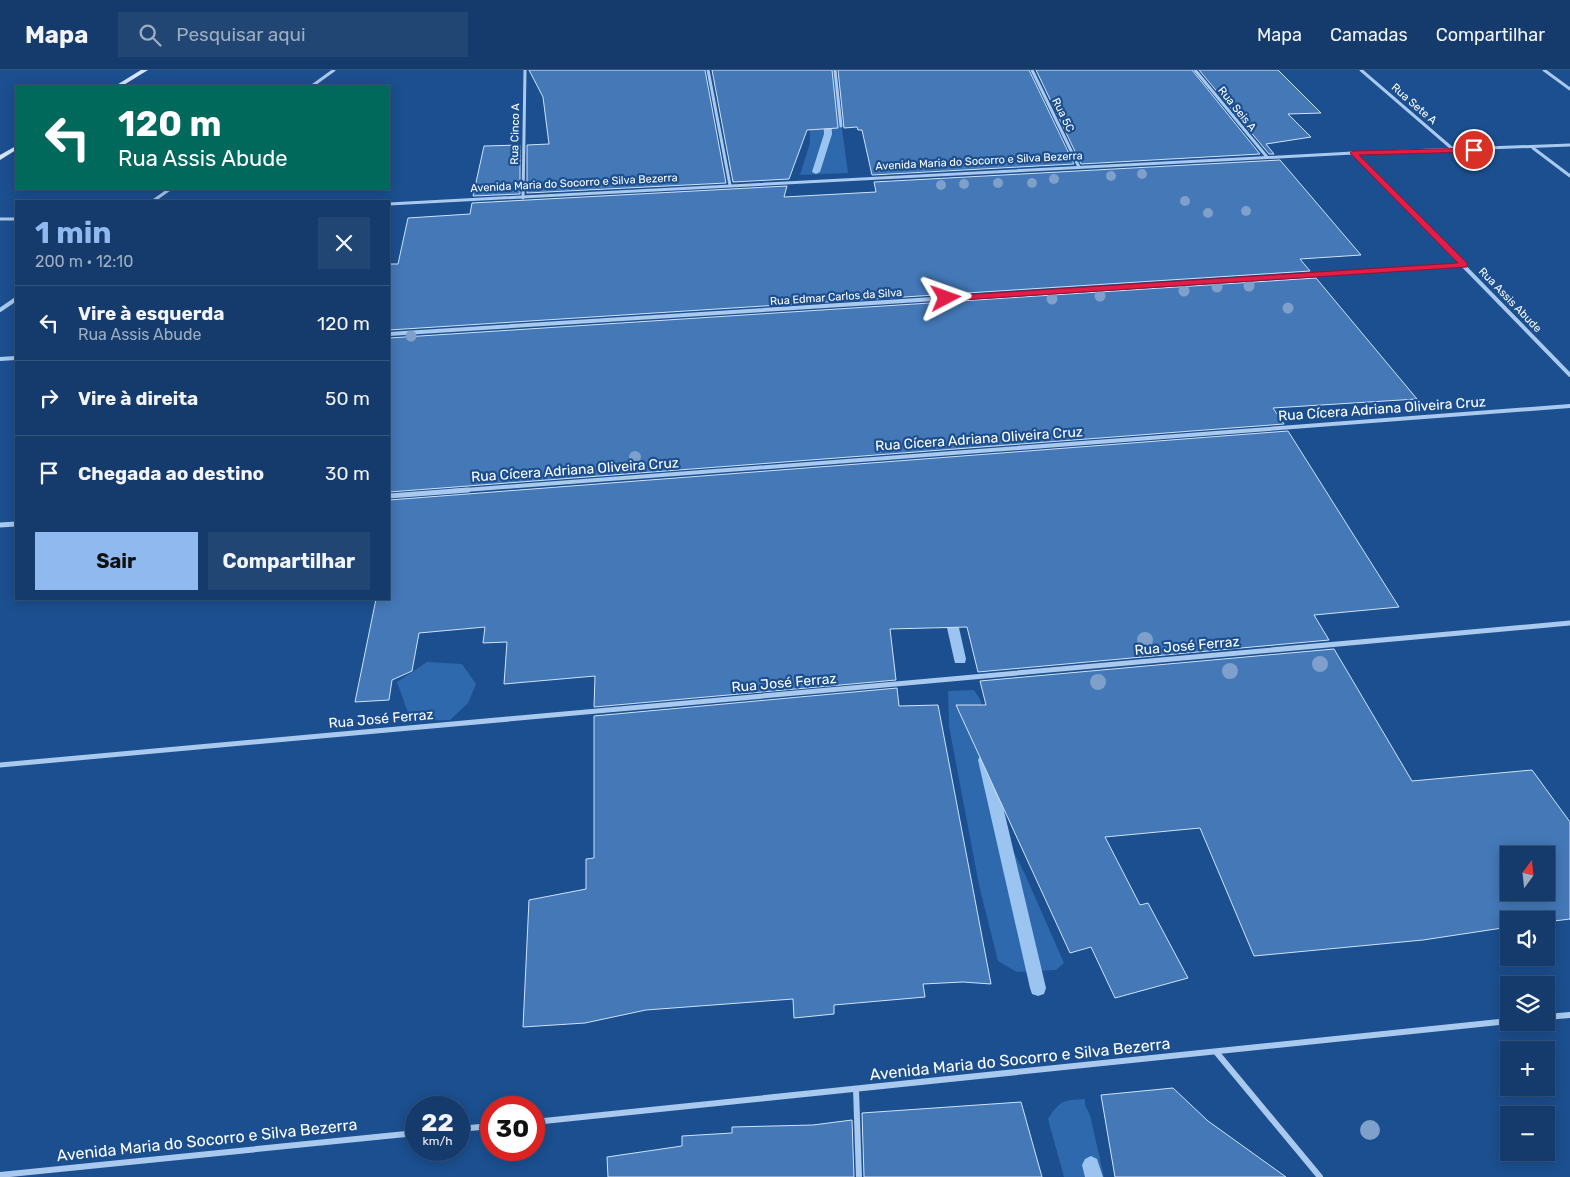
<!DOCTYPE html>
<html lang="pt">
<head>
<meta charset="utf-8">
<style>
	:root { --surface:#143b6b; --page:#214673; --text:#f1f3f6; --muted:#9dadc1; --line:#33557e; --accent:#90b9f0 }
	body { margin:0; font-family:Rubik,sans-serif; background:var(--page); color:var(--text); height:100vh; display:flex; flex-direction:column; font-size:19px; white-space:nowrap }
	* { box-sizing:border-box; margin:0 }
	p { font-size:16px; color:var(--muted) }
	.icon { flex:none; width:28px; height:28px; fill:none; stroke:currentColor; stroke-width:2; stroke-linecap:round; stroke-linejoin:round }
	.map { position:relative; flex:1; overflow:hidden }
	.sheet { position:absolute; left:15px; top:130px; width:375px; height:400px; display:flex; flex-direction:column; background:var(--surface); border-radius:0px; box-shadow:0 2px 12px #0003,0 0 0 1px var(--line) }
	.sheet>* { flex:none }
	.guide { position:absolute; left:15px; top:15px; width:375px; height:105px; border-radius:0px; box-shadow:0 2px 12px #0003,0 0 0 1px var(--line); background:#00695c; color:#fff; overflow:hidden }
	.needle { width:32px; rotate:15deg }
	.controls { position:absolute; left:1500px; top:776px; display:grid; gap:10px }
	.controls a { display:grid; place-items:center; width:55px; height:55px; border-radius:0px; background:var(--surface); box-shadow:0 2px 12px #0003,0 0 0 1px var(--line); font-size:25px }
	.speed { position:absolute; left:405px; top:1026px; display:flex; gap:10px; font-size:25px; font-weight:700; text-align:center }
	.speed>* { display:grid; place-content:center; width:65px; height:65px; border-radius:50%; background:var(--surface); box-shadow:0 2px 12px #0003,0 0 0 1px var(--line); line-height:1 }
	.speed small { font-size:12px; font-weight:400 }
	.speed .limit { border:8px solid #d22; background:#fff; color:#111 }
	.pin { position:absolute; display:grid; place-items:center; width:42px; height:42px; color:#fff; margin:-21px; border:2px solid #fff; border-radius:50%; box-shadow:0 1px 5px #0007 }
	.me { position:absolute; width:55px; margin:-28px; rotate:86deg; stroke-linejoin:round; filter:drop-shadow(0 0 4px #0008) }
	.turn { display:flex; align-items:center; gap:18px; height:105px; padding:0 20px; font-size:22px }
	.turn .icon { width:65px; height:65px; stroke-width:2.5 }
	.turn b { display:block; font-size:35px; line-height:42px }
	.round { display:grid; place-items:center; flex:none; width:52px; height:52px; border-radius:0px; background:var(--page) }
	.summary { display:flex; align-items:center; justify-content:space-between; height:85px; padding:0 20px }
	h1 { font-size:30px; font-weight:700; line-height:38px; color:var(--accent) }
	.button { display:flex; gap:10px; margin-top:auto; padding:10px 20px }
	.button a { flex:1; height:58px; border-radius:0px; background:var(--accent); color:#111; font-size:20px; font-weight:700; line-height:58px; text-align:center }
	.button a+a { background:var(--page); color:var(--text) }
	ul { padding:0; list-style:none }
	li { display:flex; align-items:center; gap:15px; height:75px; padding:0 20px; border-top:1px solid var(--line) }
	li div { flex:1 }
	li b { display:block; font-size:19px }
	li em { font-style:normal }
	header { display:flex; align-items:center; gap:30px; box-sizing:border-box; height:70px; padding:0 25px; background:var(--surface); border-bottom:1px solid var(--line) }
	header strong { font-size:24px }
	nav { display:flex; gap:28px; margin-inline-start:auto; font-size:18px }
	.search { width:350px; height:45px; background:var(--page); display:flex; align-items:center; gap:12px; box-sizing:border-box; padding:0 18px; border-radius:0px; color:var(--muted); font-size:19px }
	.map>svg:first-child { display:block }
	.green { fill:#2e69ad }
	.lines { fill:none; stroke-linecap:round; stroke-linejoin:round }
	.stream { fill:#9cc4f0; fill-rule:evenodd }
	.building { fill:#4478b7; stroke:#cfe3fa; fill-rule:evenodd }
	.street-far3 { stroke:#a9c9ee; stroke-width:3 }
	.street-far2 { stroke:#a9c9ee; stroke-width:4 }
	.street-far1 { stroke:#a9c9ee; stroke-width:5 }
	.street { stroke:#a9c9ee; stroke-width:6 }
	.secondary { fill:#d6e6fa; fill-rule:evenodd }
	.tree { fill:#7ea0ca }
	.route { fill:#e11d48; stroke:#92132f }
	.labels { text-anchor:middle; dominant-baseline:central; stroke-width:4.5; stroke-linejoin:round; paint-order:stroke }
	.far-street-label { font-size:11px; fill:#fff; stroke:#1b4f8f }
	.street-label { font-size:14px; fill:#fff; stroke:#1b4f8f }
	.near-street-label { font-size:16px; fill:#fff; stroke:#1b4f8f }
</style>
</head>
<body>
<header>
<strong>Mapa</strong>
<div class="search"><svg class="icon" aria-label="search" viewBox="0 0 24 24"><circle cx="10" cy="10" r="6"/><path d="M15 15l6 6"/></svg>Pesquisar aqui</div>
<nav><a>Mapa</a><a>Camadas</a><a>Compartilhar</a></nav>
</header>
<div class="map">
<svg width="1570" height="1107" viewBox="0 0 1570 1107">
	<rect width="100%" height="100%" fill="#1b4f8f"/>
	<!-- green -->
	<g class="green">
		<polygon points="809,0 834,0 848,103 800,105 810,73"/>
		<polygon points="427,592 462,594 476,614 468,633 450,650 411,651 397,612"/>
		<polygon points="974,620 981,631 996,715 999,754 1024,802 1064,893 1056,900 1017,902 998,891 979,815 949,656 948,621"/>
		<path d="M1085,1029V1035L1090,1045L1104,1107H1064L1048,1049C1060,1030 1064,1030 1085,1029Z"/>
	</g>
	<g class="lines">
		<!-- stream -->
		<g class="stream">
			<polygon points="827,40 831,42 832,64 820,102 816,104 812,102 824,64 823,42"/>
			<polygon points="949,535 955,540 966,589 965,593 955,593 954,589 943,540"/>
			<polygon points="985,684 990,686 992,690 1046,918 1044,924 1038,926 1032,924 1030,918 978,690 980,686"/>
			<polygon points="1091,1086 1097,1089 1103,1107 1085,1107 1082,1095 1085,1089"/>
		</g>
	</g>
	<!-- building -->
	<g class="building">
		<polygon points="529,0 705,0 726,113 527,123 527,75 549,74 543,27"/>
		<polygon points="712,0 832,0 838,58 807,60 789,109 733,112"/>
		<polygon points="838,0 1029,0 1074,94 872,105 862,60 858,60 857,57 844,58"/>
		<polygon points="1036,0 1192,0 1260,84 1081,94"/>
		<polygon points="1199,0 1278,0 1321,43 1288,44 1311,67 1266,74 1274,84 1269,84"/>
		<polygon points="520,75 520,124 473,126 484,76"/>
		<polygon points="1280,90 1361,185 1300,189 1310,201 389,260 389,194 398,194 408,148 470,144 472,133 787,116 784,127 876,122 874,112"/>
		<polygon points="1316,208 1417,329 1273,338 1284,354 389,422 389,268"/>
		<polygon points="1288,361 1399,537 1314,545 1329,570 978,602 967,557 890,559 896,610 594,637 595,606 504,614 507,572 483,573 485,557 419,563 412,601 392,610 389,630 355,632 376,529 389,529 389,430"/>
		<path d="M1334,579L1412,711L1532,700L1570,752V849L1546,852V850H1509V857L1423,870L1254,886L1200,758L1105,767L1140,835L1148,833L1188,908L1115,928L1091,877L1070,883L956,635H986L980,611ZM1509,785H1546V822H1509Z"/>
		<polygon points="897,618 899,636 938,635 991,914 963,912 923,914 925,927 834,935 834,944 794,948 793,929 646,940 585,953 523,957 529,830 586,819 586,789 594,788 594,646"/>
		<polygon points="1173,1018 1208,1051 1286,1107 1115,1107 1101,1025"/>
		<polygon points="1021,1032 1042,1107 864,1107 862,1043"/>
		<polygon points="852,1050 854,1107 608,1107 607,1087 682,1076 682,1066 732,1063 732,1057 813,1055"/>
	</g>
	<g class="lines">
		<!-- street-far3 -->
		<g class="street-far3">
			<polyline points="708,0 730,115"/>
			<polyline points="835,0 841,56"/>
			<polyline points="1032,0 1079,97"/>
			<polyline points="1195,0 1267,87"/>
			<polyline points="1361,0 1455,81"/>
			<polyline points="1544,0 1570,19"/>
			<polyline points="312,16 334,0"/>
			<polyline points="1533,78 1570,106"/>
			<polyline points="1353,83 1453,185"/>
			<polyline points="523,128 525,0"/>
			<polyline points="153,131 170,119"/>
			<polyline points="389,134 1353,83 1570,75"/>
			<polyline points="0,149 16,149"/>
		</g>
		<!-- street-far2 -->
		<g class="street-far2">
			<polyline points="1452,184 1570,305"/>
			<polyline points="0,240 16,229"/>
			<polyline points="389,264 1464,195"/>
			<polyline points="0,289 16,288"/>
			<polyline points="452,421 1570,336"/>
		</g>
		<!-- street-far1 -->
		<g class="street-far1">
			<polyline points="389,426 468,420"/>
			<polyline points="0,455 16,454"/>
			<polyline points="0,695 1570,553"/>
		</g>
		<!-- street -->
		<g class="street">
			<polyline points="1546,947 1570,945"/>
			<polyline points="1217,983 1320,1107"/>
			<polyline points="856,1019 859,1107"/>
			<polyline points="534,1052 1509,951"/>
			<polyline points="459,1059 491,1056"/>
			<polyline points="0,1105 416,1063"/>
		</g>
		<!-- secondary -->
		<g class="secondary">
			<polygon points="141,0 148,0 122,16 115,16"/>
			<polygon points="16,76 16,80 0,90 0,85"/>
		</g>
	</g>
	<!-- trees -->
	<g class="tree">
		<circle cx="1142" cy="104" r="5"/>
		<circle cx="1111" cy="106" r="5"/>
		<circle cx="1054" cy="109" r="5"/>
		<circle cx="998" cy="113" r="5"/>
		<circle cx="1032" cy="113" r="5"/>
		<circle cx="964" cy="114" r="5"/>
		<circle cx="941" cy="115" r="5"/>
		<circle cx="1185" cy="131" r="5"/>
		<circle cx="1246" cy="141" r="5"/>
		<circle cx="1208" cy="143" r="5"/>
		<circle cx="1249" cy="216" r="5.5"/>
		<circle cx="1217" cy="217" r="5.5"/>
		<circle cx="1184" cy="221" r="5.5"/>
		<circle cx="1100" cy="226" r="5.5"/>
		<circle cx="1052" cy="229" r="5.5"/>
		<circle cx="1288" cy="238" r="5.5"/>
		<circle cx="411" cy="266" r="5.5"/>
		<circle cx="635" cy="387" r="6"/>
		<circle cx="1145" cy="570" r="8"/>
		<circle cx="1320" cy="594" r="8"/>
		<circle cx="1230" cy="601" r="8"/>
		<circle cx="1098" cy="612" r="8"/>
		<circle cx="1370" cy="1060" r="10"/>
	</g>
	<!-- route -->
	<polygon class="route" points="1477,78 1474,82 1359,85 1467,193 1467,197 946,231 942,228 946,226 1458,193 1350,83 1353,81"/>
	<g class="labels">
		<!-- far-street labels -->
		<g class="far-street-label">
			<text transform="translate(1414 34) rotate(41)">Rua Sete A</text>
			<text transform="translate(1237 39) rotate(51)">Rua Seis A</text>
			<text transform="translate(1063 45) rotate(64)">Rua 5C</text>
			<text transform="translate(515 64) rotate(-89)">Rua Cinco A</text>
			<text transform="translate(979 91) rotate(-3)">Avenida Maria do Socorro e Silva Bezerra</text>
			<text transform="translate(574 113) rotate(-3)">Avenida Maria do Socorro e Silva Bezerra</text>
			<text transform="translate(836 227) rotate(-4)">Rua Edmar Carlos da Silva</text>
			<text transform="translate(1510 230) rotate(46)">Rua Assis Abude</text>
		</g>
		<!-- street labels -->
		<g class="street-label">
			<text transform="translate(1382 339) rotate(-4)">Rua Cícera Adriana Oliveira Cruz</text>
			<text transform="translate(979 369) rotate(-4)">Rua Cícera Adriana Oliveira Cruz</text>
			<text transform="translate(575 400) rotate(-4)">Rua Cícera Adriana Oliveira Cruz</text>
			<text transform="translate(1187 576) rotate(-5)">Rua José Ferraz</text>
			<text transform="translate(784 613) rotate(-5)">Rua José Ferraz</text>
			<text transform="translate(381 649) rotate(-5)">Rua José Ferraz</text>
		</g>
		<!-- near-street labels -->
		<g class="near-street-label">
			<text transform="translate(1020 989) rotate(-6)">Avenida Maria do Socorro e Silva Bezerra</text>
			<text transform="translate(207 1070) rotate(-6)">Avenida Maria do Socorro e Silva Bezerra</text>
		</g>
	</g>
</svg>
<div class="controls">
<a><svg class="needle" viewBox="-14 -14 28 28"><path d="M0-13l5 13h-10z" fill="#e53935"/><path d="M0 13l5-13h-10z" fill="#9dadc1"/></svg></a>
<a><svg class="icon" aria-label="sound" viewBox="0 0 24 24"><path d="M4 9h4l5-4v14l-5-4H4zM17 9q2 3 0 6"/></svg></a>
<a><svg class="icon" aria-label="layers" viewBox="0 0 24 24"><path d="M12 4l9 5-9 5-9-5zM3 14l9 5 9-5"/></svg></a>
<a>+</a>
<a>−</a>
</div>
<div class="speed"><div>22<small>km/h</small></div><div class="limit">30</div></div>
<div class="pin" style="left:1474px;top:80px;background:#d93025"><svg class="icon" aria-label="arrive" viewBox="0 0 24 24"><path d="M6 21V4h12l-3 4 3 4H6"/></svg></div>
<svg class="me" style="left:946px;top:228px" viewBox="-20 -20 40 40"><path d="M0-17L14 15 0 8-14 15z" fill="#e11d48" stroke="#fff" stroke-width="4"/></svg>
<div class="guide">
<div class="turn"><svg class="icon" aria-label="left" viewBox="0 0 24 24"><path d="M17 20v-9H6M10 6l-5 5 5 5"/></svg><div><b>120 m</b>Rua Assis Abude</div></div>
</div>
<section class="sheet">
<div class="summary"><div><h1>1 min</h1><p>200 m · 12:10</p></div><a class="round"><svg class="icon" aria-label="close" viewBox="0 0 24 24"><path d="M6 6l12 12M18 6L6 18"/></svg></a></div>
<ul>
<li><svg class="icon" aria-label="left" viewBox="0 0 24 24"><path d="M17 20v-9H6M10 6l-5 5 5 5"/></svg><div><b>Vire à esquerda</b><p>Rua Assis Abude</p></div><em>120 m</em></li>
<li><svg class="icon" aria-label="right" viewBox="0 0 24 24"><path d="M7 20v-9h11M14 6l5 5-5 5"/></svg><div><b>Vire à direita</b></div><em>50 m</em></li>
<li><svg class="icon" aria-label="arrive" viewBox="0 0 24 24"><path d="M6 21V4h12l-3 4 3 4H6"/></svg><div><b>Chegada ao destino</b></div><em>30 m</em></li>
</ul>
<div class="button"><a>Sair</a><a>Compartilhar</a></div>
</section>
</div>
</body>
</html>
